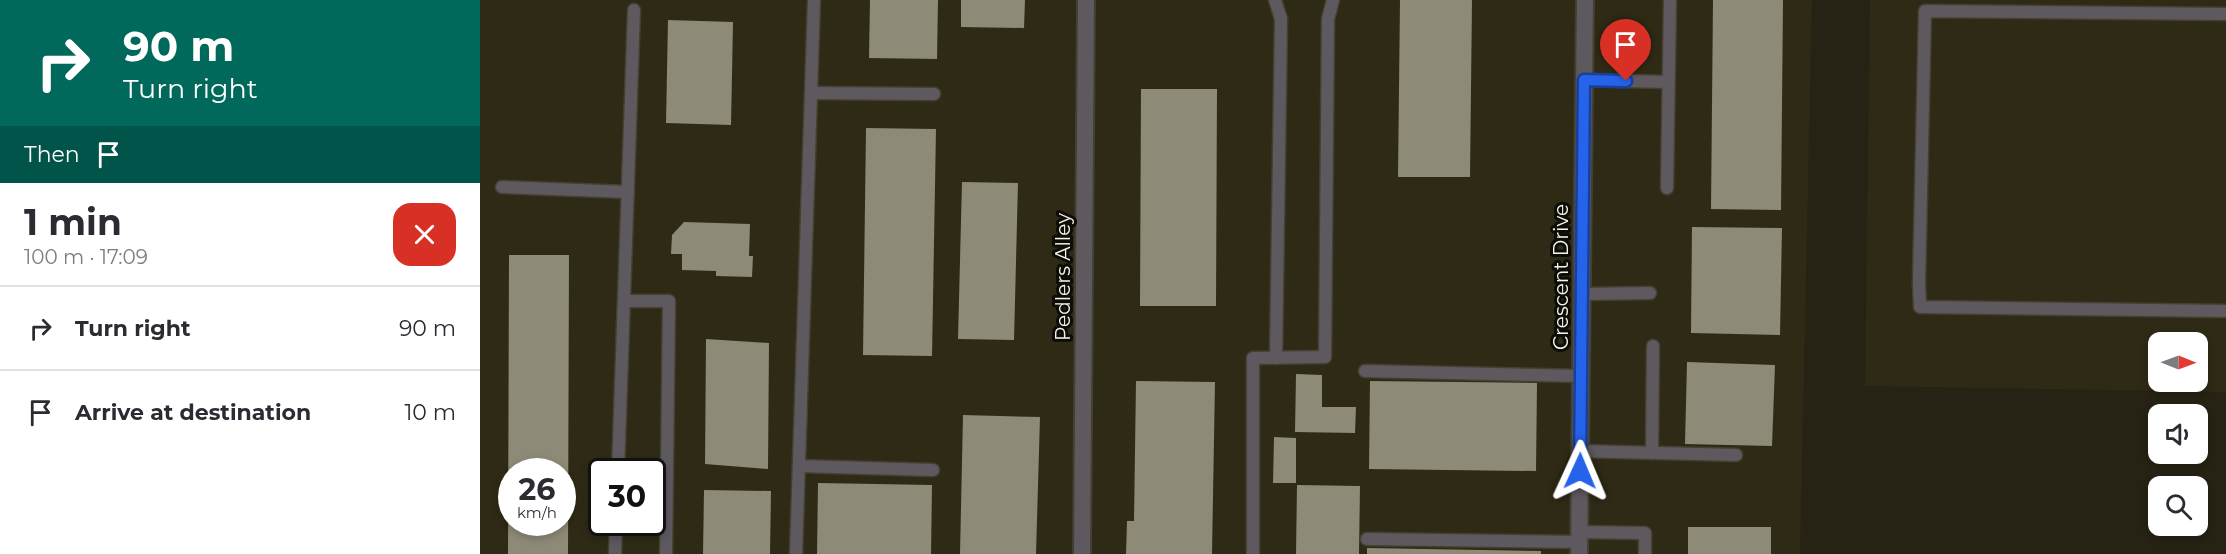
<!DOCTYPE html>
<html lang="en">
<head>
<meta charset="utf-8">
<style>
	:root { --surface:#fff; --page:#f7f7f7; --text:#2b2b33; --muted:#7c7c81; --line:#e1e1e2 }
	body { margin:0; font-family:Montserrat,sans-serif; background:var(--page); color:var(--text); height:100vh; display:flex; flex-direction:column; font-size:22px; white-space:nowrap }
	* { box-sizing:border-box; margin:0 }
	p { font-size:20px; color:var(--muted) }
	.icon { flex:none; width:33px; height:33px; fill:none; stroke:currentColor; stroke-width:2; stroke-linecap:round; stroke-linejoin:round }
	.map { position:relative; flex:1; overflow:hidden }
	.details { display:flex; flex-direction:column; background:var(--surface); width:480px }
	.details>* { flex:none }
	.hud { background:#00695c; color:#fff; overflow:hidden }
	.needle { width:39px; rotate:91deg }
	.buttons { position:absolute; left:1668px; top:332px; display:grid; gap:12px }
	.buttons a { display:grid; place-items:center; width:60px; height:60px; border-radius:12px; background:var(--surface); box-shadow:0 3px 9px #0003; font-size:30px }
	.speed { position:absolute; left:18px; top:458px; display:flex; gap:12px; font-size:30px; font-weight:700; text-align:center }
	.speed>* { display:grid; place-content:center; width:78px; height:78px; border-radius:50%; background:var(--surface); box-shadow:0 3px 9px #0003; line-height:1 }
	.speed small { font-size:15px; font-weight:400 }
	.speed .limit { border:3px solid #111; border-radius:9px; background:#fff; color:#111 }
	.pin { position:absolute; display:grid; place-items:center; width:51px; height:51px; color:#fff; margin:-62px -26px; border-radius:50% 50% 50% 0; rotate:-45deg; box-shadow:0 0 6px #0007 }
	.pin .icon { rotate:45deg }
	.me { position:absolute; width:66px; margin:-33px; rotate:1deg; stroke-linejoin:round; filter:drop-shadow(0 0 4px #0008) }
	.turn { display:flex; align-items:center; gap:21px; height:126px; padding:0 24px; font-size:27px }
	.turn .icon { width:78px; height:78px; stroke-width:2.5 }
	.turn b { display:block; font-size:42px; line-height:51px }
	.then { display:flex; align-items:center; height:57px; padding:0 24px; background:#0003; gap:12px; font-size:22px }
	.round { display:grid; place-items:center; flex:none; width:63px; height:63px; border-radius:18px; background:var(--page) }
	.head { display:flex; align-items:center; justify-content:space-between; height:102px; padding:0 24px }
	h1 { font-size:36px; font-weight:700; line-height:45px }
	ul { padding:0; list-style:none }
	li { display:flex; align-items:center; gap:18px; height:84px; padding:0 24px; border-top:2px solid var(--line) }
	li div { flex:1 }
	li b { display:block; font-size:22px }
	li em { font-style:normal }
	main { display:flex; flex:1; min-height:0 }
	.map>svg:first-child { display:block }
	.built { fill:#2f2a15; fill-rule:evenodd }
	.building { fill:#8d8a78; fill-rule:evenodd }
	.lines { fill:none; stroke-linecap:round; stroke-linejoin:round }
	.service-casing { stroke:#434032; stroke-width:15 }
	.minor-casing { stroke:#434032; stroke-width:20 }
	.service { stroke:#5e595f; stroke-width:12 }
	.minor { stroke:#5e595f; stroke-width:16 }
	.route-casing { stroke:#184099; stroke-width:15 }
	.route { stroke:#2563eb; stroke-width:10 }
	.labels { text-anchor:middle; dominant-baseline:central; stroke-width:6; stroke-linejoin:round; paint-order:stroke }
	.street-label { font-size:20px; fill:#f5f3e9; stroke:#0d0c06 }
</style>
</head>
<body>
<main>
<section class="details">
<div class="hud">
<div class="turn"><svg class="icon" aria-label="right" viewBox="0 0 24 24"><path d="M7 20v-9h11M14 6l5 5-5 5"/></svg><div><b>90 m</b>Turn right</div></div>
<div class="then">Then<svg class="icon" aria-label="arrive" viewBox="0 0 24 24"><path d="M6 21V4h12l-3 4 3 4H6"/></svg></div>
</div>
<div class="head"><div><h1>1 min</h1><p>100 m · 17:09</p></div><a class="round" style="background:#d93025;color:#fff"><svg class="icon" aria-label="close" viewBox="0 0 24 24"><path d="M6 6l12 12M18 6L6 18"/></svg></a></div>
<ul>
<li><svg class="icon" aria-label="right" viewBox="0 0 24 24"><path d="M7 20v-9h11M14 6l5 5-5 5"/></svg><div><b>Turn right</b></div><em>90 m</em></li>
<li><svg class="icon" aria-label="arrive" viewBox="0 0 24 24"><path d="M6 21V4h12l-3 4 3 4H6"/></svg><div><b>Arrive at destination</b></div><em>10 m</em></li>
</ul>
</section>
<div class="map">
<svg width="1746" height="554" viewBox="0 0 1746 554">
	<rect width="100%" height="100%" fill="#262314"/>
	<!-- built -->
	<g class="built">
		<path d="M0,0H1332L1320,554H0ZM32,471H82V522H32ZM122,471H172V522H122Z"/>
		<path d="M1390,0H1746V392L1385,386ZM1678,342H1718V381H1678Z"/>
	</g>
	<!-- building -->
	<g class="building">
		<polygon points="390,0 458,0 457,59 389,58"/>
		<polygon points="481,0 545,0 544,28 481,27"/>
		<polygon points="920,0 992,0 990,177 918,177"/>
		<polygon points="1233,0 1303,0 1301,210 1231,209"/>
		<polygon points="188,20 253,22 251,125 186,123"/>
		<polygon points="661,89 737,89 736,306 660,306"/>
		<polygon points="386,128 456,129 452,356 383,355"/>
		<polygon points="482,182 538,183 534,340 478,339"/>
		<polygon points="204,222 270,224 269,256 273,256 272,277 236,276 236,271 202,270 202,254 191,254 192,235"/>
		<polygon points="1212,227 1302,228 1300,335 1211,333"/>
		<path d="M29,255H89L88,554H28ZM32,471H82V522H32Z"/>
		<polygon points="226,339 289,343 288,469 225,464"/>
		<polygon points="1207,362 1295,365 1292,446 1205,444"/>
		<polygon points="816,374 842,375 842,407 876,407 875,433 815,432"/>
		<polygon points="656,381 735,382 732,554 646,554 647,521 654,521"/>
		<polygon points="890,381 1057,383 1056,471 889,469"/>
		<polygon points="483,415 560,417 556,554 480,554"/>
		<polygon points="794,437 816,438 816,483 793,483"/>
		<polygon points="338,483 452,485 451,554 337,554"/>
		<polygon points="817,485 880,486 879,554 816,554"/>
		<polygon points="224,490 291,491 290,554 223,554"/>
		<rect x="1208" y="527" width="83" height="27"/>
		<polygon points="887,548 1061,551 1061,554 887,554"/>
	</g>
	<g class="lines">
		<defs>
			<g id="service">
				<polyline points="795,0 801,19 796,358"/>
				<polyline points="1746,14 1445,11 1439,282 1440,307 1746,311"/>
				<polyline points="1104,80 1188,82"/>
				<polyline points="331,93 454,94"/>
				<polyline points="22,187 148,192"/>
				<polyline points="1187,188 1190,0"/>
				<polyline points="1102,294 1170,293"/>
				<polyline points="144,301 189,301 186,554"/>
				<polyline points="885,371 1102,376"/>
				<polyline points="1100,451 1256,455"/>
				<polyline points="1172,453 1173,346"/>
				<polyline points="319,466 453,470"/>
				<polyline points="138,471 154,10"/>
				<polyline points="1099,532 1165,533 1165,554"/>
				<polyline points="887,539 1099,542"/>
				<polyline points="135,554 136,522"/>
				<polyline points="316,554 334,0"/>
				<polyline points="773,554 773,358 845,357 848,19 853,0"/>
			</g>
			<g id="minor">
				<polyline points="602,554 606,0"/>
				<polyline points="1099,554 1105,0"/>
			</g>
		</defs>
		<!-- service casing -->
		<use href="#service" class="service-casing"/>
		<!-- minor casing -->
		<use href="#minor" class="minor-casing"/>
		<!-- service -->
		<use href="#service" class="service"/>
		<!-- minor -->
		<use href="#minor" class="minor"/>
	</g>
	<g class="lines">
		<defs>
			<polyline id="route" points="1100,471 1104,80 1146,81"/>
		</defs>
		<!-- route casing -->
		<use href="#route" class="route-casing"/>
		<!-- route -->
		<use href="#route" class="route"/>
	</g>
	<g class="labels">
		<!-- street labels -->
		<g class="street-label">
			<text transform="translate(583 277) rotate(-90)">Pedlers Alley</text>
			<text transform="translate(1081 277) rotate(-90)">Crescent Drive</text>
		</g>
	</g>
</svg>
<div class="buttons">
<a><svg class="needle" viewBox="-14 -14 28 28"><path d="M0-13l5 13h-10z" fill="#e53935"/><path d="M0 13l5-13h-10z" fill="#7c7c81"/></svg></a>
<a><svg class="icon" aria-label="sound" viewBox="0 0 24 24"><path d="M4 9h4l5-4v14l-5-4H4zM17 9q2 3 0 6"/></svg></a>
<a><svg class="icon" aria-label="search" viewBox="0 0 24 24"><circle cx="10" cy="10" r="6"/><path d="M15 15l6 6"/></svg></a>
</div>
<div class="speed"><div>26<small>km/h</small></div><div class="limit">30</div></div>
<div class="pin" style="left:1146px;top:81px;background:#d93025"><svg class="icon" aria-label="arrive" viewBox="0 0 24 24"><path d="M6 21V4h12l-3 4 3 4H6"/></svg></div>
<svg class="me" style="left:1100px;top:471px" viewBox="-20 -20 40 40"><path d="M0-17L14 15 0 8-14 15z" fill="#2563eb" stroke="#fff" stroke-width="4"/></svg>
</div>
</main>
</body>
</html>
